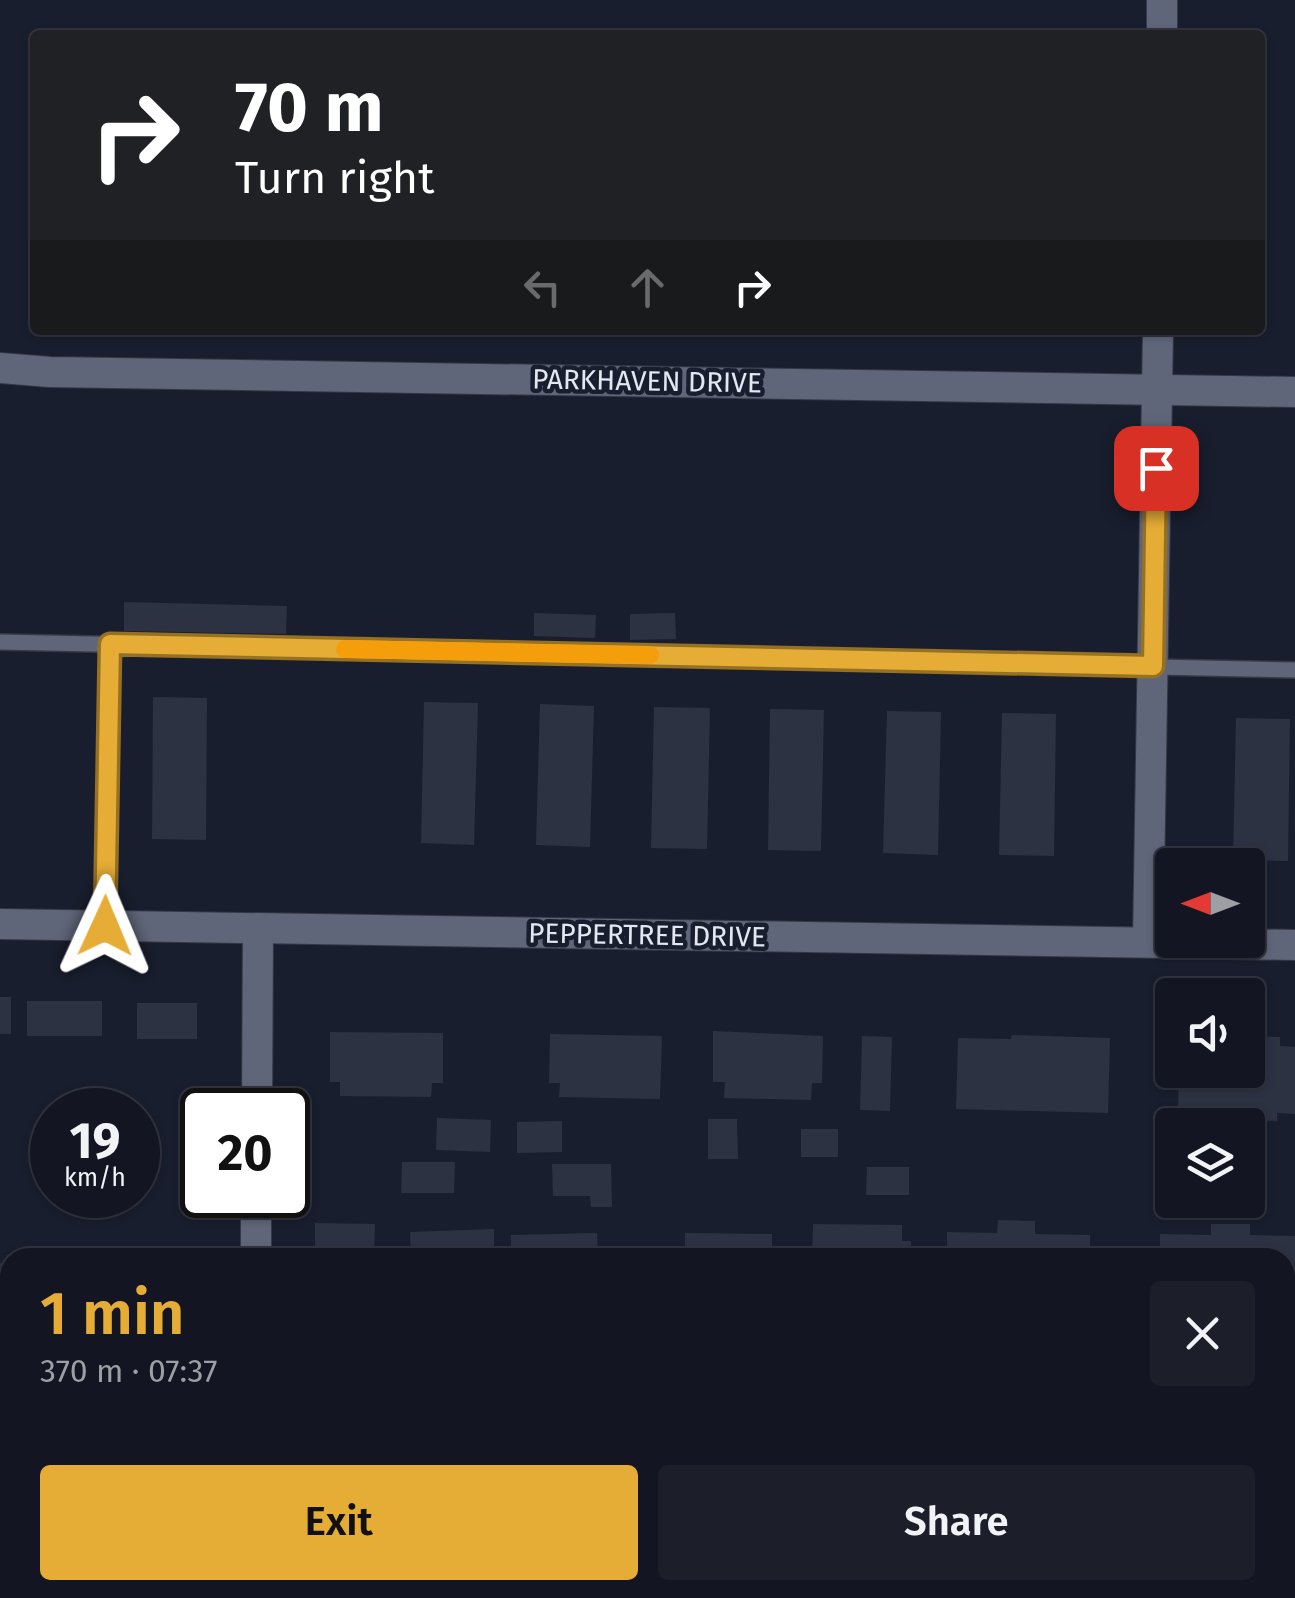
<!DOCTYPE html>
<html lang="en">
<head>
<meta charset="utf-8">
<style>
	:root { --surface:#131622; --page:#1c1f2a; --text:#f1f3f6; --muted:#9d9fa5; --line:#323540; --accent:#e6ad36 }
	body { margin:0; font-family:"Fira Sans",sans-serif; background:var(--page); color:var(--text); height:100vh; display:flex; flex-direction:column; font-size:38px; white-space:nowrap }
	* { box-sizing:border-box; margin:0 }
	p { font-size:32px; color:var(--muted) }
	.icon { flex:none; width:55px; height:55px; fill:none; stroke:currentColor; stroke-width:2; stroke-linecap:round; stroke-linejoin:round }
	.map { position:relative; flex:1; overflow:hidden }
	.panel { position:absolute; left:0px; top:1248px; width:1295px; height:352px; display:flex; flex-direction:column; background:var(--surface); border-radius:30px 30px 0 0; box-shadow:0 2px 8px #0004,0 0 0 2px var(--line) }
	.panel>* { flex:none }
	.top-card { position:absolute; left:30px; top:30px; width:1235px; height:305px; border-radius:10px; box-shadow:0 2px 8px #0004,0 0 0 2px var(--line); background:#202124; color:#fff; overflow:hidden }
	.needle { width:65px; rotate:270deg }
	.tools { position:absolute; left:1155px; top:848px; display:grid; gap:20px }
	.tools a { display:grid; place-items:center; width:110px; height:110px; border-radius:10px; background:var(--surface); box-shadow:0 2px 8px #0004,0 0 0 2px var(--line); font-size:50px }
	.speed { position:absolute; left:30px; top:1088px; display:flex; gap:20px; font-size:50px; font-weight:700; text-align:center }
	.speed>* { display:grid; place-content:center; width:130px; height:130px; border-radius:50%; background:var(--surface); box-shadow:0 2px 8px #0004,0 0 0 2px var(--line); line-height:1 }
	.speed small { font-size:25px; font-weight:400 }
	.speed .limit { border:5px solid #111; border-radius:15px; background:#fff; color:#111 }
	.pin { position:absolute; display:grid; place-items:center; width:85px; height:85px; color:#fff; margin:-42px; border-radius:20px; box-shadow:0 5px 15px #0006 }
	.me { position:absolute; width:110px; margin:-55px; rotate:1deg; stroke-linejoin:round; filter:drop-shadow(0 0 8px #0008) }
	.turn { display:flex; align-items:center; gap:35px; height:210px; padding:0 40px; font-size:45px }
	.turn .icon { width:130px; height:130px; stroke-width:2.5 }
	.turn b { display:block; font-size:70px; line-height:85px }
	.lanes { display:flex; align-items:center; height:95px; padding:0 40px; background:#0003; justify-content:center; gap:50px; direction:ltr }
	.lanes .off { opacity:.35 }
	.round { display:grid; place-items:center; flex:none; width:105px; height:105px; border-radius:10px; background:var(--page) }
	.head { display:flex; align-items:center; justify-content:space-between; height:170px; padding:0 40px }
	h1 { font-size:60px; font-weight:600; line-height:75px; color:var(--accent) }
	.button { display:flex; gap:20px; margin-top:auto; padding:20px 40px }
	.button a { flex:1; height:115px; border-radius:10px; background:var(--accent); color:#111; font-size:40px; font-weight:600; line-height:115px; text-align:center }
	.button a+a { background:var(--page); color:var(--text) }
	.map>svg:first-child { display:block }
	.building { fill:#2c3242 }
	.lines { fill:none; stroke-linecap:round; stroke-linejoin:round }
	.lane-casing { stroke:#363945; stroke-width:18 }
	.street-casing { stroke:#363945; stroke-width:32 }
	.lane { stroke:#5f6679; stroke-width:15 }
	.street { stroke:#5f6679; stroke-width:30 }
	.route-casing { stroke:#967023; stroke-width:25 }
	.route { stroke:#e6ad36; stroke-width:18 }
	.slow { stroke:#f59e0b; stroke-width:18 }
	.labels { text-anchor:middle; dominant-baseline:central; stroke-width:9; stroke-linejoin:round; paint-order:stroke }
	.street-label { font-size:28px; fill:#e3e7f1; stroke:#191e2e }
</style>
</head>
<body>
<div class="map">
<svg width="1295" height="1598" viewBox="0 0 1295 1598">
	<rect width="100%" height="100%" fill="#191e2e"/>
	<!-- building -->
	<g class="building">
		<polygon points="124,602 287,606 286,634 124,631"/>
		<polygon points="534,613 596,615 595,638 534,636"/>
		<polygon points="675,613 676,639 630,640 630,614"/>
		<polygon points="153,697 207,698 206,840 152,839"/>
		<polygon points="424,702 478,703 474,845 421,843"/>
		<polygon points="540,704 594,706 590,847 536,845"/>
		<polygon points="654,707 710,708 707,849 651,848"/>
		<polygon points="770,709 824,710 821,851 768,850"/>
		<polygon points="887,711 941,712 938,855 883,853"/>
		<polygon points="1002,713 1056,714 1054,856 999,855"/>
		<polygon points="1236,718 1290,719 1288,861 1233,860"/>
		<rect x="0" y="997" width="11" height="37"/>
		<rect x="27" y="1001" width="75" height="35"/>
		<rect x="137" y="1003" width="60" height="36"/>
		<polygon points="713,1031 823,1036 822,1083 812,1083 811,1100 724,1098 725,1082 713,1082"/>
		<polygon points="330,1032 443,1033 443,1083 432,1083 431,1097 340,1096 340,1082 330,1082"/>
		<polygon points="550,1034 662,1036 660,1099 559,1097 560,1083 549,1083"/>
		<polygon points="1012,1035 1110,1038 1108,1113 956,1109 958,1038 1011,1039"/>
		<polygon points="862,1036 892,1037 890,1111 860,1110"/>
		<polygon points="1248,1036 1280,1037 1280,1046 1295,1047 1295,1114 1277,1113 1277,1121 1230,1120 1230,1113 1178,1111 1179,1070 1248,1070"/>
		<polygon points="437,1118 491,1120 490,1152 436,1150"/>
		<polygon points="708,1119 737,1119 738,1159 708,1159"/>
		<polygon points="562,1121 562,1152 517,1153 517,1122"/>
		<rect x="801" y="1129" width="37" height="28"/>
		<polygon points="402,1162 455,1162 454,1193 401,1193"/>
		<polygon points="552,1164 611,1164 612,1207 591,1207 590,1196 553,1196"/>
		<polygon points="867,1167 909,1167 909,1195 866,1195"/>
		<polygon points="998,1220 1035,1221 1035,1234 1090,1235 1090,1258 947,1258 947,1232 997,1233"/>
		<polygon points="315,1223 375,1224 374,1258 315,1258"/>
		<polygon points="813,1224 902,1225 902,1241 911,1241 911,1258 812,1258"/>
		<polygon points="1211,1224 1250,1224 1250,1235 1295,1236 1295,1298 1285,1298 1285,1258 1160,1258 1160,1234 1211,1235"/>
		<polygon points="494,1229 494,1258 411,1258 410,1232"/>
		<polygon points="597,1233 598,1258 511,1258 511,1235"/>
		<polygon points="685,1233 772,1234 772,1258 676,1258 676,1249 685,1250"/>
		<rect x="0" y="1263" width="10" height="37"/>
		<rect x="0" y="1464" width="7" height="40"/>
		<rect x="1285" y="1489" width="10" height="69"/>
		<rect x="719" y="1590" width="58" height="8"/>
		<rect x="897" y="1590" width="72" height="8"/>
	</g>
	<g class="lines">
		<defs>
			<g id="lane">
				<polyline points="0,642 1295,670"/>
				<polyline points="105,927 110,644"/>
				<polyline points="1285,1571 1295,1571"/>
			</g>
			<g id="street">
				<polyline points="1162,35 1162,0"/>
				<polyline points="0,368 50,372 1295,392"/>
				<polyline points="0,924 1295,945"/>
				<polyline points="1148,942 1158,330"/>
				<polyline points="257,1110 258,929"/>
				<polyline points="256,1258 256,1195"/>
				<polyline points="0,1376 10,1376"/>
				<polyline points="1285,1399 1295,1399"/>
				<polyline points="254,1598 254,1590"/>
				<polyline points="1140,1598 1140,1590"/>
			</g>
		</defs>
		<!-- lane casing -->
		<use href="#lane" class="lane-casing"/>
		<!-- street casing -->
		<use href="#street" class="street-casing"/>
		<!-- lane -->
		<use href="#lane" class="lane"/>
		<!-- street -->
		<use href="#street" class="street"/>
	</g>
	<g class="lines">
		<defs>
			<polyline id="route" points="105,926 110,644 1153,666 1156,468"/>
		</defs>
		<!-- route casing -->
		<use href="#route" class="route-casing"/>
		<!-- route -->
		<use href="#route" class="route"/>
		<!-- slow -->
		<polyline class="slow" points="345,649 650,655"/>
	</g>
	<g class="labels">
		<!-- street labels -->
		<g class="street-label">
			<text transform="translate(647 381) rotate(1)">PARKHAVEN DRIVE</text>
			<text transform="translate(647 935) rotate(1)">PEPPERTREE DRIVE</text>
		</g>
	</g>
</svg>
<div class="tools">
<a><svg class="needle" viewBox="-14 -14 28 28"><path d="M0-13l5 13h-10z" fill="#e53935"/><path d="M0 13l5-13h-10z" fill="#9d9fa5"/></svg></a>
<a><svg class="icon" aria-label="sound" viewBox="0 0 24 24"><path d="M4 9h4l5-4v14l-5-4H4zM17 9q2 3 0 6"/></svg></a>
<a><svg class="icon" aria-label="layers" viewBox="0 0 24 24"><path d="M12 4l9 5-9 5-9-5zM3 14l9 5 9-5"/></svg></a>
</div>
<div class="speed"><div>19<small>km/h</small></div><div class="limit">20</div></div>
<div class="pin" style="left:1156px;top:468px;background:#d93025"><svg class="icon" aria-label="arrive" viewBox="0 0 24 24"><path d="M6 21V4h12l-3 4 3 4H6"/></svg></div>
<svg class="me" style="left:105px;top:926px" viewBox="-20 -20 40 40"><path d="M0-17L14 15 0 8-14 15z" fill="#e6ad36" stroke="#fff" stroke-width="4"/></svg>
<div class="top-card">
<div class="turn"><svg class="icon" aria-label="right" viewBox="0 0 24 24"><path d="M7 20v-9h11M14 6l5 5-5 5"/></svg><div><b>70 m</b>Turn right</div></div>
<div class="lanes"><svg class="icon off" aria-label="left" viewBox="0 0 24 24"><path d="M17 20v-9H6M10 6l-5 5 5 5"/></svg><svg class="icon off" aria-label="ahead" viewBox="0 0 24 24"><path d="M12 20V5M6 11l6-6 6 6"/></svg><svg class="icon" aria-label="right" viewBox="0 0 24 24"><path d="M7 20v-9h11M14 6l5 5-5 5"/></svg></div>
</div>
<section class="panel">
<div class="head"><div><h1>1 min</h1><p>370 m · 07:37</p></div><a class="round"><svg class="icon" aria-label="close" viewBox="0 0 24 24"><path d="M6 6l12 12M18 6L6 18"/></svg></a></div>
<div class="button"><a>Exit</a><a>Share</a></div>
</section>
</div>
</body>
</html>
